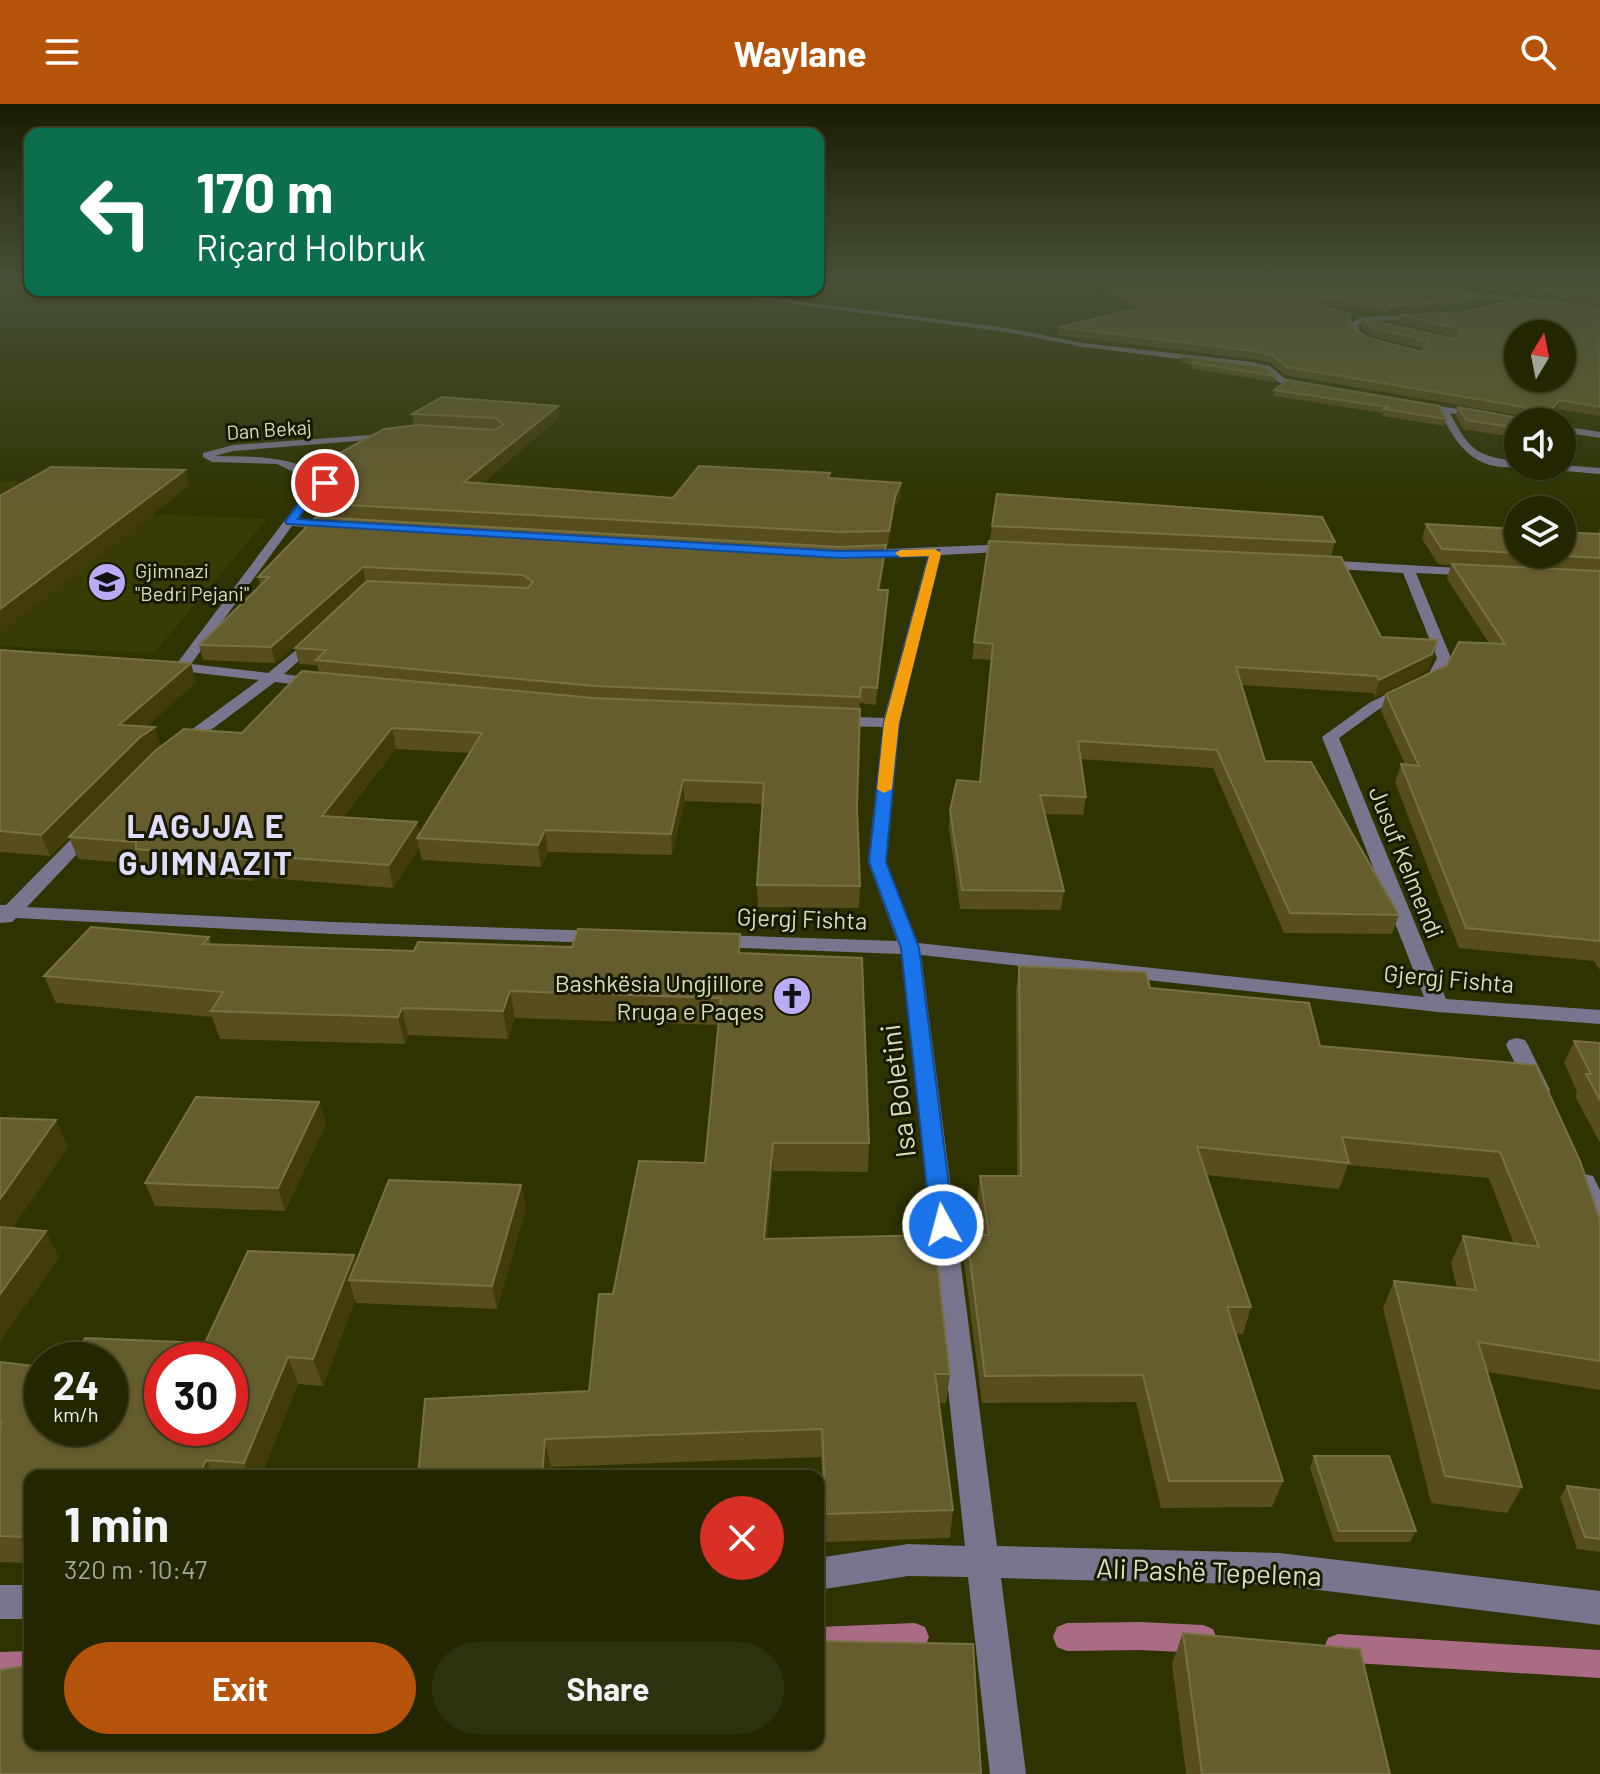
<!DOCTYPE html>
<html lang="en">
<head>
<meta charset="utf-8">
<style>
	:root { --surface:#232601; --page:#2f3210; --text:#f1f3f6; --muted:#a3a599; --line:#404323; --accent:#b45309 }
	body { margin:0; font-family:Barlow,sans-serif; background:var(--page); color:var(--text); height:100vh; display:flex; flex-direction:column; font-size:30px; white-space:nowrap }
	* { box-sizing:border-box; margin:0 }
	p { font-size:26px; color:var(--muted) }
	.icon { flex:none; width:44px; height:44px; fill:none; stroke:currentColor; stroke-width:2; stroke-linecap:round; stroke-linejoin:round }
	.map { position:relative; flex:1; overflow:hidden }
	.side { position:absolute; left:24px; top:1366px; width:800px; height:280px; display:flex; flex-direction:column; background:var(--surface); border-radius:16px; box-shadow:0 2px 6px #0004,0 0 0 2px var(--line) }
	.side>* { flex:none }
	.guide { position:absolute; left:24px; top:24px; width:800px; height:168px; border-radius:16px; box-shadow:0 2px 6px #0004,0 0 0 2px var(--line); background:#0b6e4f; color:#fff; overflow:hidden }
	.needle { width:52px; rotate:10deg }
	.controls { position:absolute; left:1504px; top:216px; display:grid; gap:16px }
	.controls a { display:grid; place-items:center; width:72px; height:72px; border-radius:50%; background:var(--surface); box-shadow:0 2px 6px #0004,0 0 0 2px var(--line); font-size:40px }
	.speed { position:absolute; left:24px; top:1238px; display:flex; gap:16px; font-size:40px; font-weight:700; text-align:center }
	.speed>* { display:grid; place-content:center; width:104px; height:104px; border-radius:50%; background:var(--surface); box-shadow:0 2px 6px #0004,0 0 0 2px var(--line); line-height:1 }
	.speed small { font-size:20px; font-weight:400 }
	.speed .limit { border:12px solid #d22; background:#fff; color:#111 }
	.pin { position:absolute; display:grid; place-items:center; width:68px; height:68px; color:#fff; margin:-34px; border:4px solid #fff; border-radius:50%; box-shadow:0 2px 8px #0007 }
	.me { position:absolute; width:88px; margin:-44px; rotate:353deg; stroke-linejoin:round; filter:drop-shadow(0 0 6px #0008) }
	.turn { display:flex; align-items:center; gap:28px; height:168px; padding:0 40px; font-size:36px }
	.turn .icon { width:104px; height:104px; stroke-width:2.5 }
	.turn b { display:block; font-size:56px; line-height:68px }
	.round { display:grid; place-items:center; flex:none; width:84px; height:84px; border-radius:42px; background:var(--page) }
	.head { display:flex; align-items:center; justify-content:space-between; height:136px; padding:0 40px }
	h1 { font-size:48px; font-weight:700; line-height:60px }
	.primary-button { display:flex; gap:16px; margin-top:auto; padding:16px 40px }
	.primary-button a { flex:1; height:92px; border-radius:48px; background:var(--accent); color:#fff; font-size:32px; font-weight:700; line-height:92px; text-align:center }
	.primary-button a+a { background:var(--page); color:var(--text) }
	header { display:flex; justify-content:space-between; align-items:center; height:104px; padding:0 40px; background:var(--accent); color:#fff; font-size:36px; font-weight:700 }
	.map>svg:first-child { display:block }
	.built { fill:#383c04 }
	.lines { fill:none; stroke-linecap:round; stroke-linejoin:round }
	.stream { fill:#aa6c85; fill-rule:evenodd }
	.minor { fill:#7a758e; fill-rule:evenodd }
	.wall { fill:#584d1d; fill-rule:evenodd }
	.shaded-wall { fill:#423c0b }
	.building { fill:#665d2e; stroke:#787145; stroke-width:2; fill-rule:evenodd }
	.route { fill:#1a73e8; stroke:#114b97; stroke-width:2 }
	.slow { fill:#f59e0b }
	.labels { text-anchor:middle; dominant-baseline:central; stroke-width:6; stroke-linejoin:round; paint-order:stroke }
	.far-street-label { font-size:20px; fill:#d9debe; stroke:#181a02 }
	.far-poi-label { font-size:20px; fill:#d9debe; stroke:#181a02; text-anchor:start }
	.street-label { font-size:24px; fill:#d9debe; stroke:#181a02 }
	.poi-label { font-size:24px; fill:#d9debe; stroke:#181a02; text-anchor:end }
	.near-street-label { font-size:28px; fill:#d9debe; stroke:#181a02 }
	.district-label { font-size:32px; font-weight:bold; letter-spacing:2px; fill:#e1dcf9; stroke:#181a02 }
</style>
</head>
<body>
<header><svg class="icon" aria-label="menu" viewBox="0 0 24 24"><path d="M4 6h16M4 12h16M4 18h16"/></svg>Waylane<svg class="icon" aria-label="search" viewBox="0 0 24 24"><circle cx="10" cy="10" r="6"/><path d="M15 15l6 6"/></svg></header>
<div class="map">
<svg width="1600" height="1670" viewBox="0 0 1600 1670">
	<rect width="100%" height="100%" fill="#2f3301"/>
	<!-- built -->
	<polygon class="built" points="0,377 118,380 76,407 267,415 154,549 0,542"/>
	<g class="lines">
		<!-- stream -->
		<g class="stream">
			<polygon points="1140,1518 1203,1521 1213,1525 1217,1535 1213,1545 1203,1549 1140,1546 1067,1547 1057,1543 1053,1533 1057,1523 1067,1519"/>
			<polygon points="915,1519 925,1523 929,1533 925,1543 915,1547 818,1551 818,1523"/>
			<polygon points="1338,1530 1600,1546 1600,1574 1338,1558 1328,1554 1324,1544 1328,1534"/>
			<polygon points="30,1547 30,1575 0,1576 0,1548"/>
		</g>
		<!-- minor -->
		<g class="minor">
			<polygon points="1230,174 1243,174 1220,180 1230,182 1227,186 1208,179"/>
			<polygon points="689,186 710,186 1007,224 1083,239 1252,258 1270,262 1284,274 1315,282 1310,285 1278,278 1264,266 1252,264 1083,243 1007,228"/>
			<polygon points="1465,187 1540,197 1544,199 1540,201 1462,191"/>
			<polygon points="1426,211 1429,215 1363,217 1358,221 1359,227 1376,237 1373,241 1351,228 1350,220 1361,213"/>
			<path d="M1416,298L1524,316L1526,318L1518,320L1450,309C1469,346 1477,353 1518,357V362H1522C1476,369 1458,344 1440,308L1413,303Z"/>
			<polygon points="1562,322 1600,328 1600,334 1562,328"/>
			<path d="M398,329V333L394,334L233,347L215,352C256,353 298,350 330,379L297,415L338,417L344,421L338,425L292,422L191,560L268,569L316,530L321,531V537L284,570L319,575L326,579L319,583L275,578L184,646H172V640L259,576L164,565L157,561L164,557L178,558L300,396L318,380L277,360L212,358L203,353V349L233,341Z"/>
			<polygon points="1562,361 1600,364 1600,370 1541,365 1536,362"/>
			<polygon points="1013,440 1017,441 1017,447 941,451 899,619 886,758 918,839 1424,893 1322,633 1369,599 1429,569 1437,554 1403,469 1320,464 1314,460 1320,456 1476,465 1482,469 1481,472 1416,469 1451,554 1440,575 1379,605 1339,634 1446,895 1600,906 1600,920 1438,908 921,851 997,1442 1279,1449 1600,1487 1600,1521 1279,1481 1001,1474 1026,1670 990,1670 968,1473 908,1472 818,1486 818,1454 908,1440 965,1442 901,850 715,843 705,837 715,831 897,837 868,758 883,623 833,622 825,617 833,612 884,614 928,451 861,454 855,450 861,446"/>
			<polygon points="91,720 100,725 97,729 27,803 332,818 599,827 609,833 599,839 332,830 16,814 12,818 0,819 0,801 6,801 85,721"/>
			<polygon points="1517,934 1525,936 1528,941 1550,986 1547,992 1531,992 1528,986 1506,941 1509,936"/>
			<polygon points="1584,1070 1593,1072 1600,1086 1600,1122 1591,1119 1572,1079 1575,1072"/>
			<rect x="0" y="1481" width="30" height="34"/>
		</g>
	</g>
	<!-- wall -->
	<g class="wall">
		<polygon points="1085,174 1218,174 1212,175 1240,183 1232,179 1233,174 1386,174 1438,184 1492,191 1490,198 1459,204 1389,209 1320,200 1318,201 1365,233 1421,248 1424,245 1372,232 1361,222 1363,215 1456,235 1458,233 1398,219 1400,211 1600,203 1600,312 1557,305 1518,318 1518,334 1463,325 1456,312 1458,303 1520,314 1522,313 1522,312 1285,271 1271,259 1252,255 1057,231 1058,223 1140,205 1085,177"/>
		<polygon points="1387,174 1557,174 1600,179 1600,201"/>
		<polygon points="1575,174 1600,174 1600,176"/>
		<polygon points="1181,252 1276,272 1275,278 1191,265 1192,260 1180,258"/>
		<polygon points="1287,276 1446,315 1444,322 1382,312 1383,309 1273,292 1274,286"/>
		<path d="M558,302L559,314L481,380L673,394L830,369V374L901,393L894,407L888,441H886L885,455L880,486H888L876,601L860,599L857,704L860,782L859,804L758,803L757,781L763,700L685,697L672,751L548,748L541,763L422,756L419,744L393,784L256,773L253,777L143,767L141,760L78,755L69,733L150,652L50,752L0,748V546L196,578L146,623L161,642L242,629L319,568L317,561L299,560L295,544L366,478L275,559L203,556L199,541L260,482L258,473L332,414L330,407L309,406L306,392L326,372L323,358L414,322L412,310ZM396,645L470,649L420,730L417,718L343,713Z"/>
		<polygon points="1426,420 1518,425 1518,450 1562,450 1598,430 1600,424 1600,866 1594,857 1459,844 1395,678 1401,660 1405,660 1381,607 1386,590 1489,539 1447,475 1451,461 1438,460 1422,435"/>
		<polygon points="992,422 1335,438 1331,453 1381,533 1438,536 1433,553 1427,567 1375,593 1373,589 1241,581 1265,657 1399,811 1392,830 1284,829 1213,664 1080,655 1086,693 1083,711 1045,710 1064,787 1061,806 960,805 949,724 950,706 980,678 992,556 972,555"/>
		<polygon points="209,833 211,840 414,847 740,849 869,1039 868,1068 773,1067 767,1135 950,1270 946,1299 939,1299 953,1406 950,1434 825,1438 821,1353 551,1363 550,1372 418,1372 589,1287 613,1190 705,1059 718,921 515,914 508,935 408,931 405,940 220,935 212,913 56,899 44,872"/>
		<polygon points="1019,862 1150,884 1320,942 1536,961 1600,1115 1600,1286 1488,1268 1522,1383 1507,1409 1431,1399 1383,1204 1394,1177 1457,1184 1451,1159 1463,1132 1514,1140 1489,1074 1348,1061 1339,1085 1206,1071 1251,1203 1243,1230 1236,1230 1283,1377 1272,1403 1161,1404 1136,1298 982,1299 964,1158 967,1132 982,1131 977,1098 980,1072 1017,1072 1016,887"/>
		<polygon points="1574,937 1600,939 1600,1039 1575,992 1577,987 1564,959"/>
		<polygon points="319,998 326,1020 285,1107 155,1102 145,1079"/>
		<polygon points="521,1081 526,1104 497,1205 356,1199 355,1196 323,1282 298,1280 261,1372 30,1372 30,1459 0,1458 0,1258 42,1324 205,1239 354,1151 356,1159"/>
		<polygon points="1314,1352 1416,1427 1410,1438 1334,1438 1310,1364"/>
		<polygon points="1567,1382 1600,1386 1600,1448 1577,1445 1560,1393"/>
		<polygon points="1183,1529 1390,1670 1186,1670 1172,1560"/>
	</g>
	<!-- shaded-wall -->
	<g class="shaded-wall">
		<polygon points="1492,191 1490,198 1459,204 1389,209 1391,202"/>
		<polygon points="1321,193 1320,200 1312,204 1314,197"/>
		<polygon points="1560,296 1557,305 1545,318 1540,318"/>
		<polygon points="558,302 559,314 466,392 464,378"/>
		<polygon points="185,366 189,382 0,529 0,505"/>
		<polygon points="901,379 901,393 894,407 888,441 889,427 895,393"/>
		<polygon points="886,441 885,455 877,501 878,486"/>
		<polygon points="363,463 366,478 275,559 271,543"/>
		<polygon points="888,486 888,501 876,601 877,584"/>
		<polygon points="1438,536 1433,553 1427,567 1375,593 1379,576"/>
		<polygon points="191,559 196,578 126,641 119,621"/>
		<polygon points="155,623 161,644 146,655 50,752 41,731 139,634"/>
		<polygon points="392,624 396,645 327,733 322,712"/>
		<polygon points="683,676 685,697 672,751 671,730"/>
		<polygon points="417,718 421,734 417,734 419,744 393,784 389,761"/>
		<polygon points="545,726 548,748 541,763 538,741"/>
		<polygon points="249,751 256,773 253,777 246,755"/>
		<polygon points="510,887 515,914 508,935 503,907"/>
		<polygon points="402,904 408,931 405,940 398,913"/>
		<polygon points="319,998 326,1020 285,1107 278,1084"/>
		<polygon points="56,1016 68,1043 0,1143 0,1095"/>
		<polygon points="773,1039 773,1067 765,1164 764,1135"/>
		<polygon points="521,1081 526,1104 497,1205 492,1182"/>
		<polygon points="46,1127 59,1154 0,1238 0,1190"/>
		<polygon points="354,1151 361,1176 349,1176 355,1196 323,1282 313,1255"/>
		<polygon points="288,1253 298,1280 261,1372 250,1372 244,1359"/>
		<polygon points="545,1335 551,1363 550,1372 542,1372"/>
		<polygon points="206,1356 213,1372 199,1372"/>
	</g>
	<!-- building -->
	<g class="building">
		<path d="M1093,174H1208L1241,183L1242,175L1237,174H1386L1438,184L1492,191L1461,197L1391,202L1321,193L1314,197L1316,200L1350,210L1351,223L1365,233L1421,248L1428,241L1426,237L1374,224L1363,215L1456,235L1462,230L1460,225L1400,211L1465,208L1519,194L1600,203V303L1560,296L1540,318H1518V324L1466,316L1458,303L1520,314L1532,310L1524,303L1287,263L1272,251L1254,247L1058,223L1151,202ZM1518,230H1562V274H1518Z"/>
		<polygon points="1444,174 1557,174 1600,179 1600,193"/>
		<polygon points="1181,252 1264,263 1276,272 1192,259 1199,255"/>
		<polygon points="1287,276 1439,302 1446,315 1384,305 1388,303 1274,286"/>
		<polygon points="442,293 558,302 464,378 673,394 699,362 830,369 828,374 901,379 895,393 889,427 839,428 329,400 336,393 306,392 328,369 329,363 323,358 384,325 417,321 495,326 503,321 496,314 412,310"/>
		<polygon points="51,363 185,366 0,505 0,392"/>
		<polygon points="997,390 1322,413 1335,438 992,422"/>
		<polygon points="316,413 839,443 886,441 878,486 888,486 877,584 861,583 860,593 594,582 316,556 326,546 295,544 367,477 528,484 533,478 523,471 363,463 271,543 199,541 269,473 258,473"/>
		<polygon points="1426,420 1518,425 1518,449 1442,445"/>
		<polygon points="1562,428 1600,430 1600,454 1532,450 1562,450"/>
		<polygon points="989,437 1341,453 1381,533 1438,536 1432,550 1379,576 1377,572 1236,563 1265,657 1311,658 1399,811 1290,809 1217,646 1078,637 1086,693 1040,691 1064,787 962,786 950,706 957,676 980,678 993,540 974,538"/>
		<polygon points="1452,460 1600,467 1600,837 1466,824 1401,660 1419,662 1386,590 1447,561 1459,538 1505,540"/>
		<polygon points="0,546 191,559 119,621 155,623 139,634 41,731 0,727"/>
		<polygon points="302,567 593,594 860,605 857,703 860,782 757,781 764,679 683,676 671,730 545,726 538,741 417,734 482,629 392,624 322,712 417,718 389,761 249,751 246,755 136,745 136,738 69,733 155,647 184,625 242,629"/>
		<polygon points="91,823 209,833 203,840 414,847 418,838 572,843 578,825 740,830 739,849 862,854 869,1039 773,1039 764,1135 934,1131 950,1270 935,1270 953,1406 826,1410 822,1325 545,1335 542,1372 418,1372 425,1295 589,1287 599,1190 613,1190 639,1057 705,1059 721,894 510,887 503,907 402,904 398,913 211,907 223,888 44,872"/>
		<polygon points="1019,862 1146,868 1150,884 1309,899 1320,942 1536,961 1580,1057 1600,1115 1600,1257 1478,1238 1522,1383 1445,1372 1394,1177 1476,1186 1463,1132 1539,1143 1500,1048 1342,1033 1349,1059 1197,1043 1251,1203 1227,1203 1283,1377 1169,1377 1143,1271 985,1272 967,1132 989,1131 980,1072 1021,1072"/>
		<polygon points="1574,937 1600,939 1600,996 1586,970 1591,970"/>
		<polygon points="196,993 319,998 278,1084 145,1079"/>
		<polygon points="0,1014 56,1016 0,1095"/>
		<polygon points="389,1076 521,1081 492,1182 349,1176"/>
		<polygon points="0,1123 46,1127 0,1190"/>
		<path d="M248,1147L354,1151L313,1255L288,1253L244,1359L206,1356L199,1372H30V1433L0,1432V1323L2,1319L0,1318V1258L42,1263V1324H110V1256H73L85,1234L205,1239ZM162,1256H230V1324H162Z"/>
		<polygon points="1314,1352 1389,1352 1416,1427 1339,1427"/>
		<polygon points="1567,1382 1600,1386 1600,1435 1585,1433"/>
		<polygon points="1183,1529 1360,1545 1390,1670 1202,1670"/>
		<polygon points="818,1537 973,1540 981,1670 0,1670 0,1566 30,1561 30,1640 818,1640"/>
	</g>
	<!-- sky -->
	<linearGradient id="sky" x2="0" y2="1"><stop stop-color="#1a1c01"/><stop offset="0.43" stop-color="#475038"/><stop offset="1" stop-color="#475038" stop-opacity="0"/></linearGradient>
	<rect width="1600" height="407" fill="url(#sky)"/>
	<!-- route -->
	<polygon class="route" points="325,376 330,379 308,400 298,415 839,447 939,446 899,619 886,758 919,844 954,1121 951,1128 943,1130 934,1128 931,1121 901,844 869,758 884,619 929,452 839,454 287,420 285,418 301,396"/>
	<!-- slow -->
	<polygon class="slow" points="935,445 941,449 899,619 892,685 884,689 877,685 884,619 929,452 900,453 895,449 900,446"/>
	<!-- icons -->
	<defs>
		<symbol id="school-disc" viewBox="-11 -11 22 22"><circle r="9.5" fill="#bbaaf6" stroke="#181a02"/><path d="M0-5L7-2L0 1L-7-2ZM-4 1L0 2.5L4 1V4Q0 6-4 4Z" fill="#111"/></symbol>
		<symbol id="church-disc" viewBox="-11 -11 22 22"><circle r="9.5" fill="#bbaaf6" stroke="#181a02"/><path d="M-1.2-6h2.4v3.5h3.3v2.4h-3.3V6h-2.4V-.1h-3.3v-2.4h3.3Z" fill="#111"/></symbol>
	</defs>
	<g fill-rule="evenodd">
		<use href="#school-disc" x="85" y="456" width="44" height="44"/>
		<use href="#church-disc" x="770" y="870" width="44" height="44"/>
	</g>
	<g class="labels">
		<!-- far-street labels -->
		<g class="far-street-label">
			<text transform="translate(269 325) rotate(-4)">Dan Bekaj</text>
		</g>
		<!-- far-poi labels -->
		<g class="far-poi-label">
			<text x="135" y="466">Gjimnazi<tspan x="135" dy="23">"Bedri Pejani"</tspan></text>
		</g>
		<!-- street labels -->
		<g class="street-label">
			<text transform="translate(1407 758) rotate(68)">Jusuf Kelmendi</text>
			<text transform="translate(802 814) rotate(2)">Gjergj Fishta</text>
			<text transform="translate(1449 874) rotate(5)">Gjergj Fishta</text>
		</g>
		<!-- poi labels -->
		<g class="poi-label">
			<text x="764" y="878">Bashkësia Ungjillore<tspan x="764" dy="28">Rruga e Paqes</tspan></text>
		</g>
		<!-- near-street labels -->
		<g class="near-street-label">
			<text transform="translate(897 987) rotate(-97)">Isa Boletini</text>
			<text transform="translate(1209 1467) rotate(2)">Ali Pashë Tepelena</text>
		</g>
		<!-- district labels -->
		<g class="district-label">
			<text x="206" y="721">LAGJJA E<tspan x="206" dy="37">GJIMNAZIT</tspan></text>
		</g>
	</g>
</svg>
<div class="controls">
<a><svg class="needle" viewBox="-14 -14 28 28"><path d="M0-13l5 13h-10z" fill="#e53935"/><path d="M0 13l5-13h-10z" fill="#a3a599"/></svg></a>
<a><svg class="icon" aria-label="sound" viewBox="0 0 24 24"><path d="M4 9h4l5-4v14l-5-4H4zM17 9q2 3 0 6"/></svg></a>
<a><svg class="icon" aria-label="layers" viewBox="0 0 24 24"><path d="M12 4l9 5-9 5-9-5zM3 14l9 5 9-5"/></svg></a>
</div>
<div class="speed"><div>24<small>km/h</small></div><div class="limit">30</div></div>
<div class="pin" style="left:325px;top:379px;background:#d93025"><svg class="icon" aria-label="arrive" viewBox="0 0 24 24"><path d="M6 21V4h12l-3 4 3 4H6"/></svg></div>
<svg class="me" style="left:943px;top:1121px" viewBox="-20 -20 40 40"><circle r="17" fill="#1a73e8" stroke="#fff" stroke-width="3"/><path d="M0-11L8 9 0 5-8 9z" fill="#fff"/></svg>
<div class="guide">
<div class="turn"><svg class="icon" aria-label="left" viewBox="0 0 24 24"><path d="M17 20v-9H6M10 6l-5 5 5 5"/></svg><div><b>170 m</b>Riçard Holbruk</div></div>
</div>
<section class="side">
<div class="head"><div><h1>1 min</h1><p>320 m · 10:47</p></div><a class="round" style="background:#d93025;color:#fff"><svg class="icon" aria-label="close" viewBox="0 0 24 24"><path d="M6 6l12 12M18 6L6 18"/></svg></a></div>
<div class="primary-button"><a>Exit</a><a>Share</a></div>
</section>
</div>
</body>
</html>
